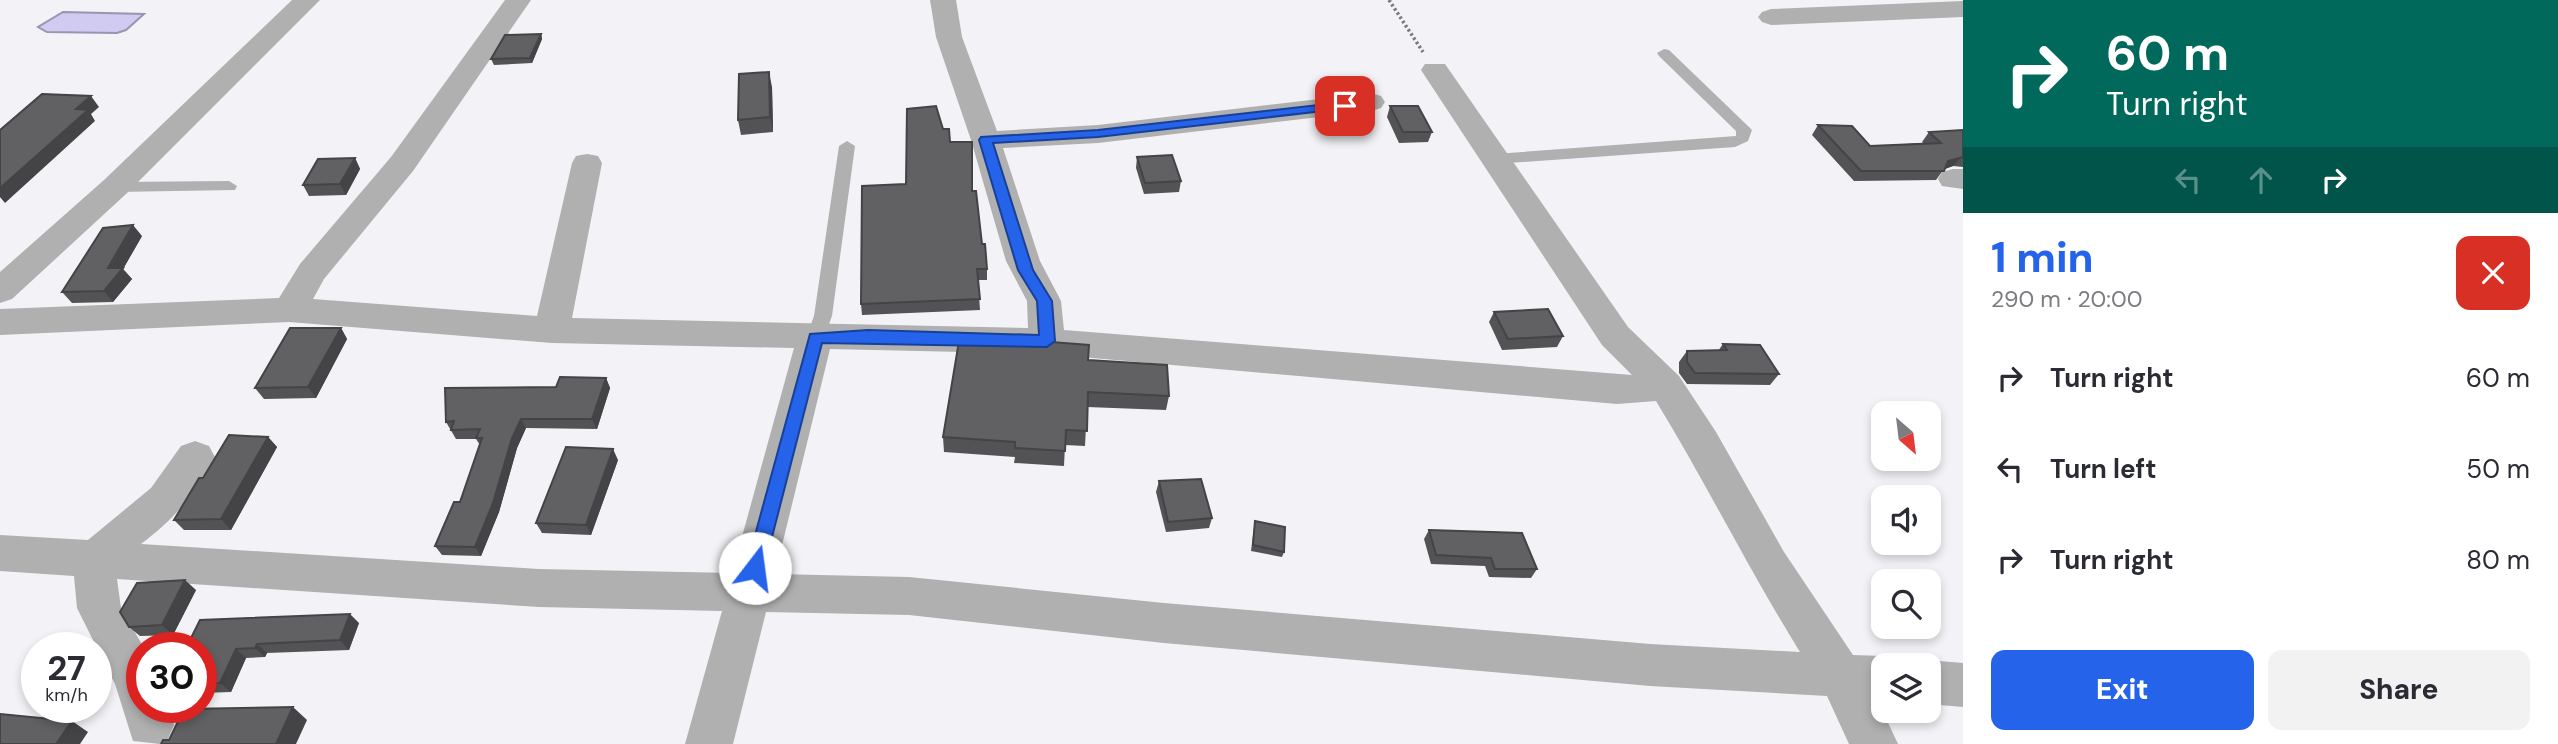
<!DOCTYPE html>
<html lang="en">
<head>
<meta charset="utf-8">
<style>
	:root { --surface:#fff; --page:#f2f2f3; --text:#2b2b33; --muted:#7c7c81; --accent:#2563eb }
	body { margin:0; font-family:"DM Sans",sans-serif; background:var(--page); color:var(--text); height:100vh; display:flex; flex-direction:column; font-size:26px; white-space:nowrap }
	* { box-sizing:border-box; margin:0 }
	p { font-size:23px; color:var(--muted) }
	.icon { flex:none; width:38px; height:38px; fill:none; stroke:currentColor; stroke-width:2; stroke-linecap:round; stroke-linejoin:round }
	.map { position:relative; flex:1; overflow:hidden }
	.panel { display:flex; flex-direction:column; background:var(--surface); width:595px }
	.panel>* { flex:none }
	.top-card { background:#00695c; color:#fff; overflow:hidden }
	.needle { width:46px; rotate:152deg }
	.buttons { position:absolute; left:1871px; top:401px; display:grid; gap:14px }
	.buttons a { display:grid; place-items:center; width:70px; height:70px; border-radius:14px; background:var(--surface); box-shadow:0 4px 10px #0003; font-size:35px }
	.speed { position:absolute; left:21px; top:632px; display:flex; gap:14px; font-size:35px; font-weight:700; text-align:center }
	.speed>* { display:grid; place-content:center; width:91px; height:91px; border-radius:50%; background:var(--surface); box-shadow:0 4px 10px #0003; line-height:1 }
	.speed small { font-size:18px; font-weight:400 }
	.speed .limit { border:10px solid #d22; background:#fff; color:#111 }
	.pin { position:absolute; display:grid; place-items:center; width:60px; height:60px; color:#fff; margin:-30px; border-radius:14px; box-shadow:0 4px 10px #0006 }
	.me { position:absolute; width:77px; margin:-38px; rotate:15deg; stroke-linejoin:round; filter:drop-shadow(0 0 5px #0008) }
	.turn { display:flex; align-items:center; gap:24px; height:147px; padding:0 28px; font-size:32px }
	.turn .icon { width:91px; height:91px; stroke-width:2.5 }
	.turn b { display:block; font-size:49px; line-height:60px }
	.lanes { display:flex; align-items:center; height:66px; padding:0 28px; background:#0003; justify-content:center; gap:35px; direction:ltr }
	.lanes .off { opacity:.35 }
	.round { display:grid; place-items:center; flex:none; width:74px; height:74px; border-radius:14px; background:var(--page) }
	.overview { display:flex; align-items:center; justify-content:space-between; height:119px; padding:0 28px }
	h1 { font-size:42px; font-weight:800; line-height:52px; color:var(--accent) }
	.cta { display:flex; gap:14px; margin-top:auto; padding:14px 28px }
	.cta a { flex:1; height:80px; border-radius:14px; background:var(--accent); color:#fff; font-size:28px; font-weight:800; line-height:80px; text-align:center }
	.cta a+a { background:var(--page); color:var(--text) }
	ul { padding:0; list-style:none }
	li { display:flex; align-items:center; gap:21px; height:91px; padding:0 28px }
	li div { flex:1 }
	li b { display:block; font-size:26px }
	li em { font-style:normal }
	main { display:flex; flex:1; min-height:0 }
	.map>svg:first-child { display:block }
	.water { fill:#d1caf1; stroke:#9a94b0; stroke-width:2 }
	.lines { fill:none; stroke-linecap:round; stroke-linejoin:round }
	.path { stroke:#7b7a7d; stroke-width:3.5; stroke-dasharray:2.5 2.5; stroke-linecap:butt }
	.service { fill:#afb0af; fill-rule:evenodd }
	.minor { fill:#afb0af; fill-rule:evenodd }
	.wall { fill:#535355 }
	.shaded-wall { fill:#444345 }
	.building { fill:#616063; stroke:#444345; stroke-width:2 }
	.route { fill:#2563eb; stroke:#184099; stroke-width:2 }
</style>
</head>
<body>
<main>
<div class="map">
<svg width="1963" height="744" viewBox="0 0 1963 744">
	<rect width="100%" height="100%" fill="#f3f2f6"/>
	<!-- water -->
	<polygon class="water" points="63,12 144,14 126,30 117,33 47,32 38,27"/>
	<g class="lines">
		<!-- path -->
		<polyline class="path" points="1389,0 1423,52"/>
		<!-- service -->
		<g class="service">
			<polygon points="1664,49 1669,50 1749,127 1752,130 1748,141 1735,147 1495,164 1487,159 1495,154 1736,136 1736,131 1659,56 1657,53"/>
			<polygon points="847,141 855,146 832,316 822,343 815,345 806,338 814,316 839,146"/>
			<polygon points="229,181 237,186 235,190 115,192 107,187 115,182"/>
		</g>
		<!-- minor -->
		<g class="minor">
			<polygon points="292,0 320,0 126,194 12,299 0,303 0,272 104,180"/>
			<path d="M505,0H531L413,171L324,279L313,299L537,316L572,163L576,156L587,154L598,156L602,163L572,318L1028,328L1027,301L1006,261L971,140L936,37L930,0H956L962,37L997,131L1098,125L1371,93L1381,96L1385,102L1381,108L1371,111L1098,143L1003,148L1040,261L1061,301L1064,330L1632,375L1602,345L1421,70L1425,64H1445L1628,327L1679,376L1716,432L1784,552L1853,655L1883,656L1899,663L1900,665H1883V700L1877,699L1898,744H1849L1827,696L1650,686L1164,643L909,615L766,612L733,744H685L722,611L539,607L117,579L121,608L144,648L142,707H169L174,725L167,741L160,744L133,741L115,684L77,608L74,576L0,571V535L88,540L151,488L181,446L195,441L209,446L215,457C196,494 174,519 141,544L539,569L732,573L794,348L552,343L289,322L0,335V309L279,298L300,264L391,157ZM830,349L1047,354L1617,404L1656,401C1706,483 1749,570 1800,652L1650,644L1164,603L909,577L775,574Z"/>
			<polygon points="1963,1 1963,17 1771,25 1762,22 1758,17 1762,12 1771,9"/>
			<polygon points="1953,169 1963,169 1963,189 1942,186 1938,179 1942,172"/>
			<polygon points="1928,660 1963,663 1963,707 1928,704 1928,665 1916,665"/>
		</g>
	</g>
	<!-- wall -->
	<g class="wall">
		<polygon points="541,34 542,39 532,63 494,65 491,59"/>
		<polygon points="772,87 773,132 741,135 738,120"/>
		<polygon points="1390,106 1432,132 1428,142 1399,143 1387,117"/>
		<polygon points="1818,125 1870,146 1923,143 1922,142 1929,132 1963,130 1963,167 1953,166 1944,169 1936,180 1854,181 1812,135"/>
		<polygon points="950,142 972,191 987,269 987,280 978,280 980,310 862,315 861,304 906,184"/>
		<polygon points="1137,157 1181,181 1179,192 1144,194 1136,168"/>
		<polygon points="355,158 360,169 346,195 309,196 303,185"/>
		<polygon points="142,236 123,269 132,279 113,302 72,303 62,292"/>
		<polygon points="1494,312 1563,336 1557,347 1502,350 1489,322"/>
		<polygon points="341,328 347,339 316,398 264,399 255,388"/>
		<polygon points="1723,344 1779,374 1770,385 1687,384 1679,373 1679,362 1687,351 1718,351"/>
		<polygon points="1088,360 1169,396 1166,410 1087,407 1085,446 1065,445 1064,466 1014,463 1015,457 944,452 943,437"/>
		<polygon points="606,378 610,388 597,429 526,428 517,448 499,512 481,556 442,555 435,546 460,502 480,445 476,439 456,439 446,422 556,387"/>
		<polygon points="268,437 277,447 231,530 184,530 174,520 203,478"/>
		<polygon points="618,460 591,535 542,533 536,523"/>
		<polygon points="1159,481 1212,518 1209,528 1166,532 1156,492"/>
		<polygon points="1255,521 1284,552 1282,557 1251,551 1254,527"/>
		<polygon points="1429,530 1537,569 1531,578 1489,577 1485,566 1431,564 1424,539"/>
		<polygon points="196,590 173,635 140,636 129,627"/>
		<polygon points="359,623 349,650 267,653 265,657 246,658 231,692 201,693 201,648"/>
	</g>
	<!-- shaded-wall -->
	<g class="shaded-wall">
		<polygon points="541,34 542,39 532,63 530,58"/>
		<polygon points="769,72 772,87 773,132 770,117"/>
		<polygon points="91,96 99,107 91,114 95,121 5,203 0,197 0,188 76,109"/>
		<polygon points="1961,157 1953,166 1940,171 1948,161"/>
		<polygon points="355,158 360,169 346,195 340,184"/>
		<polygon points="133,225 142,236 123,269 132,279 113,302 104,291 108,268"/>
		<polygon points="341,328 347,339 316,398 308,387"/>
		<polygon points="606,378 610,388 597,429 592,419"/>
		<polygon points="521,419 526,428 517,448 499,512 481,556 475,547 512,438"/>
		<polygon points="268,437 277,447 231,530 221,519"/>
		<polygon points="613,449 618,460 591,535 586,525"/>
		<polygon points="185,580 196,590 173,635 162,625"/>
		<polygon points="350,614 359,623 349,650 340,640"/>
		<polygon points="257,644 267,653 265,657 255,648"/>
		<polygon points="236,649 246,658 231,692 220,683"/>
		<polygon points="293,707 307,720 296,744 276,744"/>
		<polygon points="72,721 88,732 80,744 56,744"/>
	</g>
	<!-- building -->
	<g class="building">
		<polygon points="541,34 530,58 491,59 505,35"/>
		<polygon points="769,72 770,117 738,120 739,74"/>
		<polygon points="42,94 91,96 76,109 88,110 0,188 0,130"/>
		<polygon points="936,106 943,129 949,129 950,142 972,142 972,191 976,191 982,244 985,244 987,269 977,269 980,299 861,304 862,186 906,184 907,109"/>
		<polygon points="1390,106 1418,106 1432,132 1403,132"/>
		<polygon points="1818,125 1852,126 1870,146 1941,143 1929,132 1963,130 1963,157 1948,161 1944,171 1861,171"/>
		<polygon points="1172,155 1181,181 1145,183 1137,157"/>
		<polygon points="355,158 340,184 303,185 318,159"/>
		<polygon points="133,225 108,268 123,268 104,291 62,292 103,228"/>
		<polygon points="1548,309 1563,336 1508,339 1494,312"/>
		<polygon points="290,328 341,328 308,387 255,388"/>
		<polygon points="959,341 1039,347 1039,341 1089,345 1088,360 1167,365 1169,396 1088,392 1087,431 1066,430 1065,451 1015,448 1015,442 943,437"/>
		<polygon points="1723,344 1760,345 1779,374 1695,373 1687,362 1687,351 1727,350"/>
		<polygon points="560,377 606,378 592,419 521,419 512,438 493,503 475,547 435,546 454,502 460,502 482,438 476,438 480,429 451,430 454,421 446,422 445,388 556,387"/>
		<polygon points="229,435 268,437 221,519 174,520 199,478 203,478"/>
		<polygon points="566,447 613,449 586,525 536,523"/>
		<polygon points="1201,479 1212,518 1168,522 1159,481"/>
		<polygon points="1255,521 1285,527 1284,552 1253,545"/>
		<polygon points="1429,530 1522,533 1537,569 1495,569 1491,558 1436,555"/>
		<polygon points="185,580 162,625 129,627 120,612 137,583"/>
		<polygon points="350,614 340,640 257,644 255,648 236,649 220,683 201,684 201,648 186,648 200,620"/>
		<polygon points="293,707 276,744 161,744 163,740 169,740 184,709"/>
		<polygon points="0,714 72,721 56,744 0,744"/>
	</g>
	<!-- route -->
	<polygon class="route" points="1345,102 1351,106 1349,108 1098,137 993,143 1033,270 1052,301 1055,341 1047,347 822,343 764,568 762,573 749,573 746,568 810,334 868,330 1039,335 1037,301 1018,270 979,140 981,137 1098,130"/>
</svg>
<div class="buttons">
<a><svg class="needle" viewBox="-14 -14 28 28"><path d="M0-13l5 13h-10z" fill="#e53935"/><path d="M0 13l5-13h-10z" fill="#7c7c81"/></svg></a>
<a><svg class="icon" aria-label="sound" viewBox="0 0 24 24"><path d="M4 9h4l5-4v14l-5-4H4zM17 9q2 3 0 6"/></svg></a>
<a><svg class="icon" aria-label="search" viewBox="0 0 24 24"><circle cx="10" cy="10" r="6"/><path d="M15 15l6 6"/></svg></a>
<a><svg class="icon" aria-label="layers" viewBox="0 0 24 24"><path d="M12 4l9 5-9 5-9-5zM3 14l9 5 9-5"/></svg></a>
</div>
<div class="speed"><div>27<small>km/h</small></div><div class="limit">30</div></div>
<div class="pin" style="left:1345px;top:106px;background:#d93025"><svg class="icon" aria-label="arrive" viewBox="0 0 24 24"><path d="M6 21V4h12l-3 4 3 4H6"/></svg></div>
<svg class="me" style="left:755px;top:568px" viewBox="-20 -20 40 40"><circle r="19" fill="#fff"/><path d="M0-13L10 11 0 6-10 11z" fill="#2563eb"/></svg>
</div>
<section class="panel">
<div class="top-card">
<div class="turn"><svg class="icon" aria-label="right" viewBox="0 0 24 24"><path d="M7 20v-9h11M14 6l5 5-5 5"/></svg><div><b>60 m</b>Turn right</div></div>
<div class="lanes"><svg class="icon off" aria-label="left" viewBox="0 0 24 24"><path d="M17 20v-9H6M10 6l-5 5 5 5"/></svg><svg class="icon off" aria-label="ahead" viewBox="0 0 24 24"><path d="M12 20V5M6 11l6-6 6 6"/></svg><svg class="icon" aria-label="right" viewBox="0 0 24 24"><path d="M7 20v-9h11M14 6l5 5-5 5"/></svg></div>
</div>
<div class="overview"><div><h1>1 min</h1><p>290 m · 20:00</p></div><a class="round" style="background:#d93025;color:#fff"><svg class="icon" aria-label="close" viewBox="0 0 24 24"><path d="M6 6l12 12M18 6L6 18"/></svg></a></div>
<ul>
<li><svg class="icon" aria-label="right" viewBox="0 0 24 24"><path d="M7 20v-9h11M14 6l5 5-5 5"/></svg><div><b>Turn right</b></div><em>60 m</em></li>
<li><svg class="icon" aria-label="left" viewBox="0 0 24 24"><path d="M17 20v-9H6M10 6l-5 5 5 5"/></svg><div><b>Turn left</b></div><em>50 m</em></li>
<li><svg class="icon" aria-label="right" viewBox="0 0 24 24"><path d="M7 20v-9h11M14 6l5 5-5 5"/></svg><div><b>Turn right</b></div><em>80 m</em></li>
</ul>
<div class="cta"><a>Exit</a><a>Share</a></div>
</section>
</main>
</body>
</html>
